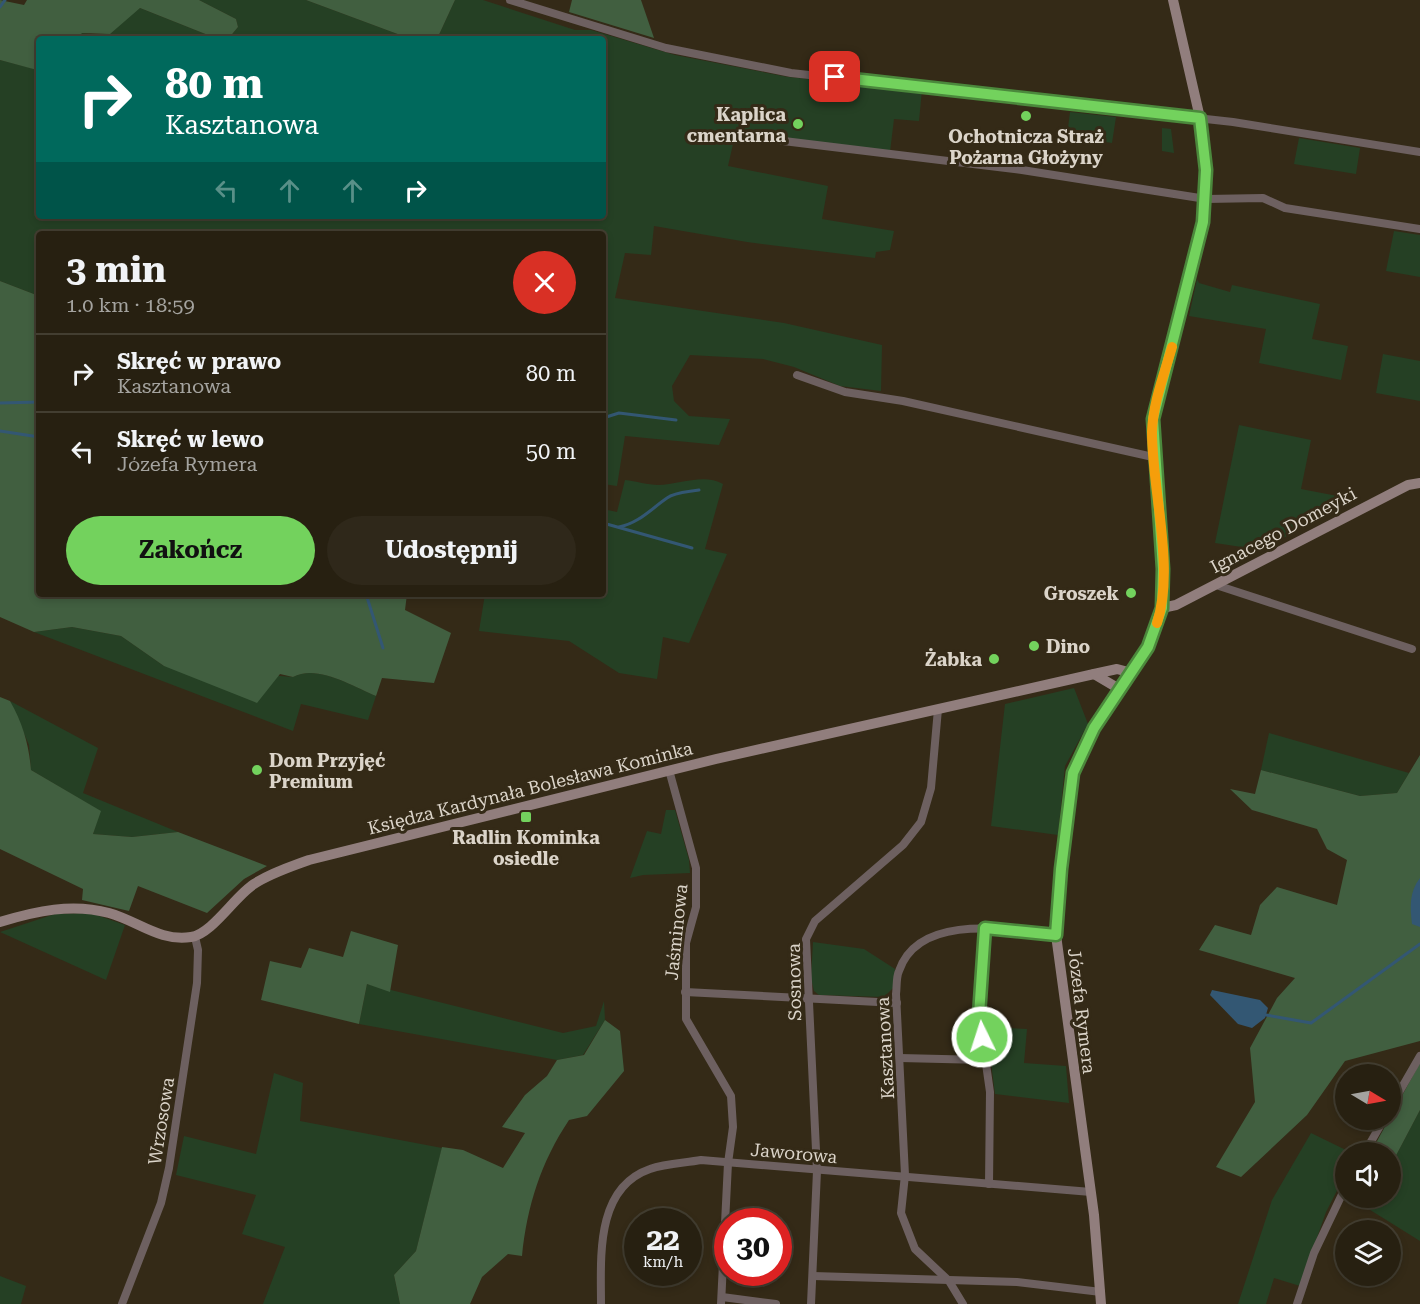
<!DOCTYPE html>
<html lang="pl">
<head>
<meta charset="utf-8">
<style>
	:root { --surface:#272011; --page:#2f281a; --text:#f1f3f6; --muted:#a4a39f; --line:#433e31; --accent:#73d25d }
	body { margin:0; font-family:"Roboto Serif",serif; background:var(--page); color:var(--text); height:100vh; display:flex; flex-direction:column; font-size:22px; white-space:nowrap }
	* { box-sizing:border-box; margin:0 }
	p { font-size:20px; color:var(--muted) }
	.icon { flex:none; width:33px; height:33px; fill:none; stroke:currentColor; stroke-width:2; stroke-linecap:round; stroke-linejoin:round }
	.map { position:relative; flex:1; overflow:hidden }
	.sheet { position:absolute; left:36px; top:231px; width:570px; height:366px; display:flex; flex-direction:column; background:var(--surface); border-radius:6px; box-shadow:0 3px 9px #0003,0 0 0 2px var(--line) }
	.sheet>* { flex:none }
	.top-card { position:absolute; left:36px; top:36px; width:570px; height:183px; border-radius:6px; box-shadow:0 3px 9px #0003,0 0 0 2px var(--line); background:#00695c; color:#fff; overflow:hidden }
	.needle { width:39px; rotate:100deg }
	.fabs { position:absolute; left:1335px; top:1064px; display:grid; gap:12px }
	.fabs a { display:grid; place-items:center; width:66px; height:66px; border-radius:50%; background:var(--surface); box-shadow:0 3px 9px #0003,0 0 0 2px var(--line); font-size:30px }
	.speed { position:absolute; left:624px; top:1208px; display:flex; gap:12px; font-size:30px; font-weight:700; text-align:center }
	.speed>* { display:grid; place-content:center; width:78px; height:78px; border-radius:50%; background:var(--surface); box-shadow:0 3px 9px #0003,0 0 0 2px var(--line); line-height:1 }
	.speed small { font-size:15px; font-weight:400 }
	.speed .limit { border:9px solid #d22; background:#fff; color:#111 }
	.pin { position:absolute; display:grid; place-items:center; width:51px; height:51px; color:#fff; margin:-26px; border-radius:12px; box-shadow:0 3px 9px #0006 }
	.me { position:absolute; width:66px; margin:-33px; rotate:356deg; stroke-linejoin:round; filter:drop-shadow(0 0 4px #0008) }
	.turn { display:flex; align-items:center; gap:21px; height:126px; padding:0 30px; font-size:27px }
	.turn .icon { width:78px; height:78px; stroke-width:2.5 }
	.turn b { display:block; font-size:42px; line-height:51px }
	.lanes { display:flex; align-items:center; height:57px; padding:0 30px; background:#0003; justify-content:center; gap:30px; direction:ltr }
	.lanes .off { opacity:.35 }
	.round { display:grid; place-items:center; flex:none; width:63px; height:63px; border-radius:32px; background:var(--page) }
	.head { display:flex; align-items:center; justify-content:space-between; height:102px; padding:0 30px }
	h1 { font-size:36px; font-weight:700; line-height:45px }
	.primary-button { display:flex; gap:12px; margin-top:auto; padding:12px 30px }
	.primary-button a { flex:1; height:69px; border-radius:36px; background:var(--accent); color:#111; font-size:24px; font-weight:700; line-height:69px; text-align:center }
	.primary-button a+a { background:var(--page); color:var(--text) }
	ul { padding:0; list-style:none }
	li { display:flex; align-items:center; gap:18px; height:78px; padding:0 30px; border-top:2px solid var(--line) }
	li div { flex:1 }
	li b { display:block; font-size:22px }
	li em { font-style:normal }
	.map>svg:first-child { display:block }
	.green { fill:#254024 }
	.forest { fill:#415f40 }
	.water { fill:#335773 }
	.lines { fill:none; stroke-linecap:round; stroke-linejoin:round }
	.stream { stroke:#335773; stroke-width:3 }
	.street { stroke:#6d6060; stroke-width:8 }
	.secondary { stroke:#917e7d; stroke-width:10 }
	.route-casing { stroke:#4b883c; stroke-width:15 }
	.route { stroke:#73d25d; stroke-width:10 }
	.slow { stroke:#f59e0b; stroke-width:10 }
	.poi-dot { fill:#73d25d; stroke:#342a17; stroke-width:2 }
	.labels { text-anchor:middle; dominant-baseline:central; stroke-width:6; stroke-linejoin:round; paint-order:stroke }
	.poi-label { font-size:18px; font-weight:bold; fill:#dbd4c9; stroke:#342a17; text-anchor:end }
	.street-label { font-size:18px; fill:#dbd4c9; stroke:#342a17 }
</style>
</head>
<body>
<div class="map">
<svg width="1420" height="1304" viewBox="0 0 1420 1304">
	<rect width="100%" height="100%" fill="#342a17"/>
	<!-- green -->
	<g class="green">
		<polygon points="199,0 306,0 411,39 228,39 238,27 236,19"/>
		<polygon points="455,0 483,0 575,30 591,30 675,55 788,77 922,90 919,121 894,119 890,152 736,131 728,166 828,186 822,219 894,231 890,250 876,252 875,258 747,242 654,226 651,255 625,253 615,298 784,323 882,345 881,391 840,386 794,367 763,359 690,355 672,386 674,401 689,416 730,419 719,445 625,436 617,486 603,484 603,234 39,234 39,296 0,281 0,60 39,70 39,216 603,216 603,39 437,39"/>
		<polygon points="140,8 218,39 76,39 81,33 102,35"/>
		<polygon points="1070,112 1116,117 1112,143 1067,136"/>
		<polygon points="1162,128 1171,129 1174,153 1162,151"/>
		<polygon points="1299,138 1360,148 1356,174 1294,164"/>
		<polygon points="1394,231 1420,235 1420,277 1386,271"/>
		<polygon points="1197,279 1199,283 1230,292 1232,285 1320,304 1312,339 1348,346 1341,380 1259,363 1266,329 1189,316"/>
		<polygon points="1383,354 1420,361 1420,401 1376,393"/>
		<polygon points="1239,425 1311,440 1301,489 1353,499 1262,550 1215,543"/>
		<path d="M625,480C636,481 648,485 658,485C679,485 703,473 723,484L705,549L727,554L689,643L663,637L657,679L619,673L569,641L479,631L485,594H603V509L617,512Z"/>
		<path d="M72,627L121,636L164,666L293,677C317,664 352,686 376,696L368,720L301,704L293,731L34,632Z"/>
		<polygon points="1074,688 1088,724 1065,766 1058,835 991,826 1005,704"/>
		<polygon points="10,701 98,748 83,793 178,832 132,837 93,834 100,811 31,770 29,745"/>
		<polygon points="1269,733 1409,773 1397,793 1360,796 1261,770"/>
		<polygon points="666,810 675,810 689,860 690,873 643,875 630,878 647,831 661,834"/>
		<polygon points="91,913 125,925 106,980 0,932 55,914"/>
		<polygon points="813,942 864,949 895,969 893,988 884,997 819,995 814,991 811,978"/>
		<polygon points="367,984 563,1033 596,1026 604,1001 605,1020 583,1055 557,1060 359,1024"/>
		<polygon points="1007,1028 1027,1029 1024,1063 1066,1066 1069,1103 995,1094 987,1031"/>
		<polygon points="274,1073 303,1083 300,1121 442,1148 416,1251 394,1275 400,1304 263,1304 285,1247 242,1234 256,1195 176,1175 184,1136 256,1154"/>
		<polygon points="1420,1110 1420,1241 1367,1208 1373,1197 1390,1197 1391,1165"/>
		<polygon points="1311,1133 1350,1152 1346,1152 1345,1175 1326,1212 1300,1286 1274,1278 1266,1304 1238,1304 1272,1200"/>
		<polygon points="0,1276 26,1286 21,1304 0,1304"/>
	</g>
	<!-- forest -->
	<g class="forest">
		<polygon points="0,0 24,5 27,0 199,0 236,19 238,27 228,39 218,39 140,8 110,34 82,33 76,39 39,39 39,70 37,70 0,60"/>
		<polygon points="306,0 455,0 437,39 411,39"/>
		<polygon points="572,0 641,0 654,38 569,12"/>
		<path d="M0,281L39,296V594H407L405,610L451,633L434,683L382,678L376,696C352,686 317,664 293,677L280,674L257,703L164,666L121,636L72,627L34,632L0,617Z"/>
		<path d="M0,697L10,701C23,724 29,745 31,770L101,811L93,834L132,837L178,832L267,866L244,879L207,913L138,886L129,911L82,900L83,889L0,849Z"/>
		<polygon points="1420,755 1420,1041 1345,1061 1307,1115 1241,1177 1216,1167 1255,1102 1250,1048 1277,998 1295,978 1199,950 1215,925 1251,935 1260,905 1277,887 1337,905 1347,860 1327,849 1317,829 1252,810 1230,789 1255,794 1261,770 1360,796 1397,793"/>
		<polygon points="351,931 398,945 390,992 367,984 359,1024 261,1000 270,961 301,968 309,948 343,957"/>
		<path d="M605,1020L620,1031L624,1071L587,1116L569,1120C541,1162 527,1206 522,1256L508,1254L482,1277L470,1304H400L394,1275L416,1251L442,1147L463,1150L503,1168L525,1133L502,1127L525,1095L547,1076L557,1060L584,1055Z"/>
		<polygon points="1420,1063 1420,1110 1391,1165 1390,1152 1371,1152"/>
	</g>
	<!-- water -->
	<g class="water">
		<path d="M1420,878V927L1412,924C1410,907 1409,892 1420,878Z"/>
		<polygon points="1212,990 1260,1000 1268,1008 1265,1018 1252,1028 1238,1024 1210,995"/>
	</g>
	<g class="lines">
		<!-- stream -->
		<g class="stream">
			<polyline points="0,7 5,0"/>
			<polyline points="0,403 39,402"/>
			<polyline points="603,418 619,413 676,420"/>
			<polyline points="0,431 39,437"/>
			<polyline points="603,523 692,548"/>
			<path d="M619,527C639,523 651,509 667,498C675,492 689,492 699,490"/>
			<polyline points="366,594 383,648"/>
			<polyline points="1266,1015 1311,1023 1420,944"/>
		</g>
		<!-- street -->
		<g class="street">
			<polyline points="510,0 666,48 791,73 1233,122 1420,152"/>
			<polyline points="734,135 1022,170 1206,199 1263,198 1285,208 1420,229"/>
			<polyline points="797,375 845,392 903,401 1153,457"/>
			<polyline points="1216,585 1412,649"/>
			<polyline points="669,770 696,868 696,907 686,943 686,1019 731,1096 733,1127 728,1163 721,1304"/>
			<polyline points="985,928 979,1015 990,1092 989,1184"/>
			<polyline points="685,992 897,1003"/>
			<polyline points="900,1058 984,1060"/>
			<polyline points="1390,1108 1420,1056"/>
			<polyline points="1365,1152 1384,1119"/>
			<polyline points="813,1276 1017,1282 1101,1292"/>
			<polyline points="722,1297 776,1304"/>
			<polyline points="122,1304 161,1203 169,1168 197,983 198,950 195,937"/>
			<path d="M601,1304C601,1258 595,1188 650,1169C666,1163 685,1163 701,1160L1091,1192"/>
			<polyline points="811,1304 817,1171 806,939 815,921 903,845 921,822 931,788 938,709"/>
			<path d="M963,1304L949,1281L915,1249L901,1213L905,1175L896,994C897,987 896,977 899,971C919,912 1010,930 1056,935"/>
			<polyline points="1297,1304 1314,1253 1346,1186"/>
		</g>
		<!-- secondary -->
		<g class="secondary">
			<polyline points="1162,608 1176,605 1408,485 1420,483"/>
			<polyline points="1094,674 1121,690"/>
			<path d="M0,922C36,911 72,903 109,913C138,921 160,942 191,937C212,934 235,896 254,884C271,873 290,867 309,860L716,759L1094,674L1117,669L1132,673"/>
			<polyline points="1101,1304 1094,1215 1056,935 1061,869 1073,773 1094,728 1148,647 1162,608 1163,569 1153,419 1197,249 1206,199 1206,159 1200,118 1173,0"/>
		</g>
	</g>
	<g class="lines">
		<defs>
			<polyline id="route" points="835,77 1200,118 1206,170 1203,222 1153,419 1163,569 1162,608 1148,647 1094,728 1073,773 1061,869 1056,935 985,928 979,1015 982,1037"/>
		</defs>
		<!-- route casing -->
		<use href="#route" class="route-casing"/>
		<!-- route -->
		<use href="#route" class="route"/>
		<!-- slow -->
		<path class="slow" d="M1157,623C1175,568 1152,490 1152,432C1153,403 1164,375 1172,347"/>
	</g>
	<!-- markers -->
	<g class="poi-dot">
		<circle cx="1026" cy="116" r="6"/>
		<circle cx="798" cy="124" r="6"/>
		<circle cx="1131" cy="593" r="6"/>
		<circle cx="1034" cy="646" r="6"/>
		<circle cx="994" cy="659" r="6"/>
		<circle cx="257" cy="770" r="6"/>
		<rect x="520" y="811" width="12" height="12" rx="3"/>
	</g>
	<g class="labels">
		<!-- poi labels -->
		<g class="poi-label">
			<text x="786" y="114">Kaplica<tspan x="786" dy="21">cmentarna</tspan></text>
			<text x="1026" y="136" text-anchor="middle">Ochotnicza Straż<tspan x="1026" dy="21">Pożarna Głożyny</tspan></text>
			<text x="1119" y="593">Groszek</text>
			<text x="1046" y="646" text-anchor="start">Dino</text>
			<text x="982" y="659">Żabka</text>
			<text x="269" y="760" text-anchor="start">Dom Przyjęć<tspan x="269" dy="21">Premium</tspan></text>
			<text x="526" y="837" text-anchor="middle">Radlin Kominka<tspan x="526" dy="21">osiedle</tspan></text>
		</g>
		<!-- street labels -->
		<g class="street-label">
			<text transform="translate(1283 530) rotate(-28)">Ignacego Domeyki</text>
			<text transform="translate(530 788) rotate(-14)">Księdza Kardynała Bolesława Kominka</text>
			<text transform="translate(676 932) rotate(-84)">Jaśminowa</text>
			<text transform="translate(794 982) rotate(-91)">Sosnowa</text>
			<text transform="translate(1082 1011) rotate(83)">Józefa Rymera</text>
			<text transform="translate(885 1048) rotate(-93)">Kasztanowa</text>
			<text transform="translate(161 1121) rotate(-81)">Wrzosowa</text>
			<text transform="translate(794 1153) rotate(5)">Jaworowa</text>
		</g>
	</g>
</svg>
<div class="fabs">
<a><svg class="needle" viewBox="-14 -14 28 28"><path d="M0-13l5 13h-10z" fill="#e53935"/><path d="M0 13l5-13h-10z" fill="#a4a39f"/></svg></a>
<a><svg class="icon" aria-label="sound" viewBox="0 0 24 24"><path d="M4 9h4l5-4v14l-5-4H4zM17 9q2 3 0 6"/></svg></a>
<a><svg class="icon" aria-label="layers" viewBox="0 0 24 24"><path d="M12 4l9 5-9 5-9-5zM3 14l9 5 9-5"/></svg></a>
</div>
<div class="speed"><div>22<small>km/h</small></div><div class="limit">30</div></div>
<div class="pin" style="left:835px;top:77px;background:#d93025"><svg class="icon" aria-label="arrive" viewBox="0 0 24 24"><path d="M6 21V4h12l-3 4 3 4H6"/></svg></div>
<svg class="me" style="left:982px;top:1037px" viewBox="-20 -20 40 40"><circle r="17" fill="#73d25d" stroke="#fff" stroke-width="3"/><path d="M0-11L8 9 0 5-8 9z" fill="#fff"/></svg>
<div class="top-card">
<div class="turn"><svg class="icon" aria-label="right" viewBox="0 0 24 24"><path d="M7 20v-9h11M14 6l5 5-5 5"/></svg><div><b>80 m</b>Kasztanowa</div></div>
<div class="lanes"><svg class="icon off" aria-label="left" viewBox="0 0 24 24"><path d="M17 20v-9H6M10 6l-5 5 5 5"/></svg><svg class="icon off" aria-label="ahead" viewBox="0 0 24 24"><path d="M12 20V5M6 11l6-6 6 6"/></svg><svg class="icon off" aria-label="ahead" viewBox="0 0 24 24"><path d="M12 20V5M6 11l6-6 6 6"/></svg><svg class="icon" aria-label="right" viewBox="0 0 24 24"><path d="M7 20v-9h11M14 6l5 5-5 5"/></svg></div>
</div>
<section class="sheet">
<div class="head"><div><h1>3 min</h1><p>1.0 km · 18:59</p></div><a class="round" style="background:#d93025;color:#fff"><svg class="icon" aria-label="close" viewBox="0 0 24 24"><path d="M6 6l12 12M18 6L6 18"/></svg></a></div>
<ul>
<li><svg class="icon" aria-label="right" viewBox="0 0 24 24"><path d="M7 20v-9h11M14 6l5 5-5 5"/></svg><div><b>Skręć w prawo</b><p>Kasztanowa</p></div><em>80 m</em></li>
<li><svg class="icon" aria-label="left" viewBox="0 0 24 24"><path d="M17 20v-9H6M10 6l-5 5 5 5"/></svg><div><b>Skręć w lewo</b><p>Józefa Rymera</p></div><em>50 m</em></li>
</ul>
<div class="primary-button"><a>Zakończ</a><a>Udostępnij</a></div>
</section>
</div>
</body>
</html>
